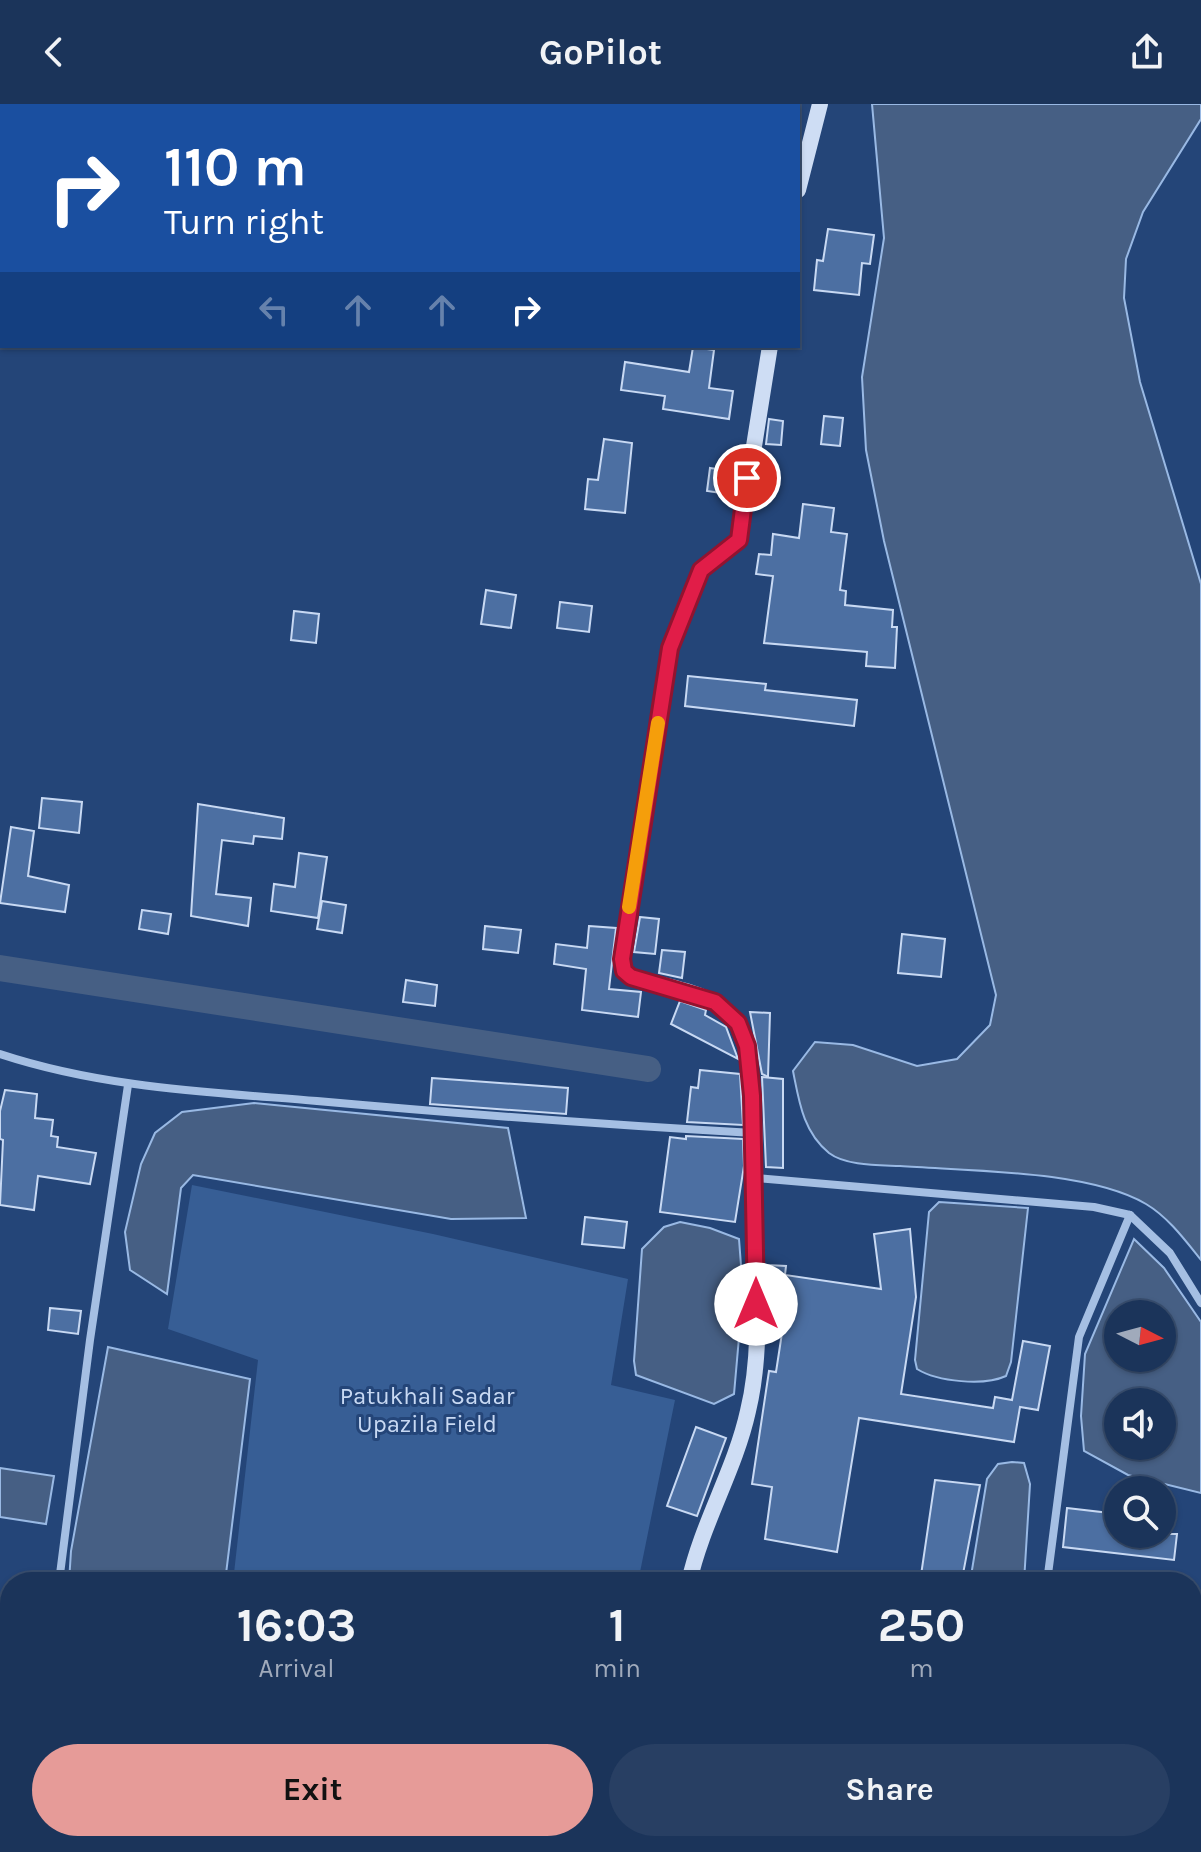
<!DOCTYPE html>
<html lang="en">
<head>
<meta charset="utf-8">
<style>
	:root { --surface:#1b345a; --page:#283f63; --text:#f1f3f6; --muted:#a0aabb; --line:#394f70; --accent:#e69b98 }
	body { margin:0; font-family:Karla,sans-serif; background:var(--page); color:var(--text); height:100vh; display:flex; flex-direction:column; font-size:30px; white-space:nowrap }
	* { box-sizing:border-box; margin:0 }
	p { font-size:26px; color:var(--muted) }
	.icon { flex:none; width:44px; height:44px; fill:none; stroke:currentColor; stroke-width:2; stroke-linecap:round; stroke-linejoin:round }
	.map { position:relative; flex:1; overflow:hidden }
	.drawer { position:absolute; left:0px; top:1468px; width:1202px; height:280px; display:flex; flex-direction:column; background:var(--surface); border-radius:32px 32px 0 0; box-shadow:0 2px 6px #0004,0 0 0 2px var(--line) }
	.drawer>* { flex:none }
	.hud { position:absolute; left:0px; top:0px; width:800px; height:244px; box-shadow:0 2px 6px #0004,0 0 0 2px var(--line); background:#1a4fa0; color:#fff; overflow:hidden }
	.needle { width:52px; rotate:96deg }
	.controls { position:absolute; left:1104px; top:1196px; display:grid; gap:16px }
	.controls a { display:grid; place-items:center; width:72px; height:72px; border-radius:50%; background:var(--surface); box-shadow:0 2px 6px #0004,0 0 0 2px var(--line); font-size:40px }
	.pin { position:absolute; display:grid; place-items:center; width:68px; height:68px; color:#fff; margin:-34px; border:4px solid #fff; border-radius:50%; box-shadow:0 2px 8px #0007 }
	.me { position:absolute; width:88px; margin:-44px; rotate:0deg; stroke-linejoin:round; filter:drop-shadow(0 0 6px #0008) }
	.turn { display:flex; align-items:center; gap:28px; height:168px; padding:0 32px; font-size:36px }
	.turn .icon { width:104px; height:104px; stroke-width:2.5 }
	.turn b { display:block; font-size:56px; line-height:68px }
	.lanes { display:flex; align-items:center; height:76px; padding:0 32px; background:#0003; justify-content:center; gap:40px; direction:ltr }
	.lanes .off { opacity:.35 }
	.eta { display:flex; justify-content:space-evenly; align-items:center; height:136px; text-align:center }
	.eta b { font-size:48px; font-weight:700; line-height:56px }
	.action { display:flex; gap:16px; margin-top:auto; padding:16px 32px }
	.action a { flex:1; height:92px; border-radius:48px; background:var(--accent); color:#111; font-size:32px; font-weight:700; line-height:92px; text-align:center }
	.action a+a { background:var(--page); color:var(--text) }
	header { display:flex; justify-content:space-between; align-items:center; height:104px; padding:0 32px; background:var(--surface); font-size:36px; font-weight:700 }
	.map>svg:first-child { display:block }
	.green { fill:#375e95 }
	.water { fill:#465f84; stroke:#99b9e4; stroke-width:2; fill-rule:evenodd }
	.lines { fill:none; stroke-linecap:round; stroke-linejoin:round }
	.canal { stroke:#465f84; stroke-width:26 }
	.building { fill:#4c6fa2; stroke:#c8d9f3; stroke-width:2 }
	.street { stroke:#a5bfe3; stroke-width:8 }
	.secondary { stroke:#ceddf4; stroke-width:16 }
	.route-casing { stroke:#92132f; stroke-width:20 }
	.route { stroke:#e11d48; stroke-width:14 }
	.slow { stroke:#f59e0b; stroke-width:14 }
	.labels { text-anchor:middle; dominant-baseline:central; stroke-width:6; stroke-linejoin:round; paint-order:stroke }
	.park-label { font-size:24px; fill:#c8d9f3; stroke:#244578 }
</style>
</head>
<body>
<header><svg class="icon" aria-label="back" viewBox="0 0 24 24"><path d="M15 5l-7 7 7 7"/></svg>GoPilot<svg class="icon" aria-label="share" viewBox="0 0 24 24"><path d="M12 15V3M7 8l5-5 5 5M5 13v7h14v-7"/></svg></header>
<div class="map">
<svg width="1201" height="1748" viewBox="0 0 1201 1748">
	<rect width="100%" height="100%" fill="#244578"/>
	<!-- green -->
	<g class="green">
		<polygon points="192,1081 433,1130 628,1175 611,1281 675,1296 638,1478 233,1478 258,1256 168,1225"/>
		<polygon points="203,1738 592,1738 590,1748 202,1748"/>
	</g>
	<!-- water -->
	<g class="water">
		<path d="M872,0H1201V15L1143,108L1126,155L1124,194L1140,278L1201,480V1156C1185,1136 1168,1113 1146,1100C1088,1066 968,1067 900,1062C879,1061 846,1062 829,1049C803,1028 799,997 793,967L815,938L853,941L917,962L957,955L990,921L996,891L884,437L866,346L862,273L884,134Z"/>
		<polygon points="254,999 508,1024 526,1114 451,1115 193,1071 181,1084 167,1190 130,1166 125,1128 141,1060 155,1029 182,1008"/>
		<path d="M939,1098L1028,1104L1011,1258L1006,1272C984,1282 938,1278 917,1265L915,1256L929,1108Z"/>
		<polygon points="680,1118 710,1124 739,1135 743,1188 734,1290 714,1300 636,1271 634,1257 642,1145 664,1123"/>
		<path d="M1134,1135L1164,1164L1201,1218V1389L1128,1371L1084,1347L1081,1312L1085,1250ZM1118,1210H1162V1254H1118ZM1118,1298H1162V1342H1118Z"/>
		<polygon points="108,1243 250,1275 225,1478 69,1478 71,1447"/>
		<polygon points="1012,1358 1024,1359 1030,1380 1024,1478 970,1478 987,1375 998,1360"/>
		<polygon points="0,1364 54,1372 46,1420 0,1413"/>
		<polygon points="72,1738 171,1738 163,1747"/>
		<polygon points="673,1738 709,1738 735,1748 668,1748"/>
		<polygon points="921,1738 981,1738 979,1748 919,1748"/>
	</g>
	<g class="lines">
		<!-- canal -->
		<polyline class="canal" points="0,864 648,965"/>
	</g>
	<!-- building -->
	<g class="building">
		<polygon points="828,125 874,131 870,160 862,159 859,191 814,186 817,156 823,157"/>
		<polygon points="693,243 714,246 709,284 733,287 729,315 663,305 665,292 621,286 625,258 689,268"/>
		<polygon points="824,312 843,314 840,342 821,340"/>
		<polygon points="769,315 783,317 781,341 766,340"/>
		<polygon points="604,335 632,339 625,409 585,405 588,375 598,376"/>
		<polygon points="762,360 773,360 770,389 758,388"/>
		<polygon points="710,364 739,368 735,391 707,387"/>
		<polygon points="803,400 834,404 831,428 847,430 840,486 846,487 845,501 893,506 892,523 897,523 895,564 866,562 867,548 764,539 773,472 756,470 759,450 771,451 773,430 799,434"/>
		<polygon points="486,486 516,491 511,524 481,520"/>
		<polygon points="560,498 592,502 589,528 557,524"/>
		<polygon points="294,507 319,510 316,539 291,536"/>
		<polygon points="688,572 766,580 765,586 857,596 854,622 685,602"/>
		<polygon points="42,694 82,698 79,729 39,724"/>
		<polygon points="198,700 284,714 282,735 254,732 253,740 222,736 216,790 251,794 248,822 191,812"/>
		<polygon points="11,723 34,727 28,772 69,781 65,808 0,799"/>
		<polygon points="299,749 327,753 318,814 271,807 274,780 295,783"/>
		<polygon points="322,797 346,801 342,829 317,825"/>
		<polygon points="142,806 171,810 168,830 139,825"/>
		<polygon points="640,813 659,815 655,850 634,848"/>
		<polygon points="485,822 521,826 518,849 483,845"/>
		<polygon points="589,822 616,824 609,885 641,888 638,913 582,906 586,865 554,860 556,840 587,844"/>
		<polygon points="902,830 945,835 941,873 898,869"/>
		<polygon points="662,846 685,848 682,874 659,869"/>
		<polygon points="406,876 437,881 435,902 403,898"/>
		<polygon points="680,897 706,906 705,911 726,923 738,955 671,920"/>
		<polygon points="750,908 770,909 768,973 762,970"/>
		<polygon points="700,966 740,970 743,1021 687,1018 691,983 698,984"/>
		<polygon points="762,973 783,975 783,1064 766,1063"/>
		<polygon points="432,974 568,984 566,1010 430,1000"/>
		<polygon points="5,986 37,990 35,1014 53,1016 51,1032 58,1033 57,1043 96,1049 90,1080 38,1072 34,1106 0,1101 3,1036 0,1035 0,1007"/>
		<polygon points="686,1032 743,1035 744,1062 735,1118 660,1108 670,1033 686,1035"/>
		<polygon points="585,1113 627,1118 624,1144 582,1140"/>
		<polygon points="910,1125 916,1193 901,1290 993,1304 995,1293 1012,1296 1023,1237 1050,1242 1038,1306 1020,1303 1014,1338 859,1314 837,1448 765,1435 772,1383 752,1380 769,1267 776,1268 782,1229 768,1229 767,1161 786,1162 785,1171 881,1185 874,1130"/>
		<polygon points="50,1204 81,1207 78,1230 48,1226"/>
		<polygon points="696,1323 726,1334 697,1412 667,1402"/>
		<polygon points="935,1376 980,1381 963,1470 956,1469 954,1478 920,1478"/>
		<polygon points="1067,1404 1118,1410 1118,1430 1177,1430 1174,1456 1063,1443"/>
	</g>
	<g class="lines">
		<!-- street -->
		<g class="street">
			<path d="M0,950C103,984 210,988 317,997C462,1010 607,1021 753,1029"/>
			<polyline points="755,1074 1094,1103 1130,1111 1170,1149 1201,1199"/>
			<polyline points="59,1478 90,1236 128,981"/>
			<polyline points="1047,1478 1079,1233 1130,1111"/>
			<polyline points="33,1748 65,1748"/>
			<polyline points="990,1748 993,1738"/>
		</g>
		<!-- secondary -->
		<g class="secondary">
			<polyline points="798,86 820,0"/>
			<path d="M689,1478C702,1419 735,1366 748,1307C763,1246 756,1176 755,1113C754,1058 757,999 747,944C745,933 739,920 732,912C710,887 661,882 631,873L624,867L622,855L670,544L701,466L739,436L770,242"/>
			<polyline points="626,1748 629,1738"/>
		</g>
	</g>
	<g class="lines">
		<defs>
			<polyline id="route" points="747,374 739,436 701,466 670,544 622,855 624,867 631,873 715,898 738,919 747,942 752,992 756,1200"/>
		</defs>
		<!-- route casing -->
		<use href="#route" class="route-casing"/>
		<!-- route -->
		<use href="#route" class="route"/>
		<!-- slow -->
		<polyline class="slow" points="629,803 658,619"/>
	</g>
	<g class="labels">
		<!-- park labels -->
		<g class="park-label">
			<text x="427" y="1292">Patukhali Sadar<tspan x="427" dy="28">Upazila Field</tspan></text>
		</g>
	</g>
</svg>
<div class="controls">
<a><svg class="needle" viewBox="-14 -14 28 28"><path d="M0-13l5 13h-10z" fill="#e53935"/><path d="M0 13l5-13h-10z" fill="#a0aabb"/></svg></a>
<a><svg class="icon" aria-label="sound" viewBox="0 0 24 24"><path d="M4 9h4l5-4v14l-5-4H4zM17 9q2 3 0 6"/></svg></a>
<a><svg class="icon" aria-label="search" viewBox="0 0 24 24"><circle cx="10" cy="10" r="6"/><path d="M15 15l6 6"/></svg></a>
</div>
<div class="pin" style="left:747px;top:374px;background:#d93025"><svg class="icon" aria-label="arrive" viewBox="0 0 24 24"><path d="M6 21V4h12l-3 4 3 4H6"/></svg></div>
<svg class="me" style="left:756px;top:1200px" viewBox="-20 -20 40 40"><circle r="19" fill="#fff"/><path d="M0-13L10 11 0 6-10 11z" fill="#e11d48"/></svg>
<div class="hud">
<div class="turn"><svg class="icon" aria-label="right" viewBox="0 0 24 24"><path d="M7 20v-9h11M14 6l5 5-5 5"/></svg><div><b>110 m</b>Turn right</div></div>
<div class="lanes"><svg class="icon off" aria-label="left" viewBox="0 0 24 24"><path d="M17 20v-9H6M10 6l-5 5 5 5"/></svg><svg class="icon off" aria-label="ahead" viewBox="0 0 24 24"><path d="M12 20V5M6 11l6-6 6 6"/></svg><svg class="icon off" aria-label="ahead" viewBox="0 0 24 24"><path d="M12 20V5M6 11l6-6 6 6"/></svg><svg class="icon" aria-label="right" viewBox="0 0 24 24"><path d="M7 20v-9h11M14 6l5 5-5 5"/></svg></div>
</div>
<section class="drawer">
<div class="eta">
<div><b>16:03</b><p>Arrival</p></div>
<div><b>1</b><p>min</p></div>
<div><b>250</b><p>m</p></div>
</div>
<div class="action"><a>Exit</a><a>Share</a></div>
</section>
</div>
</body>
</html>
